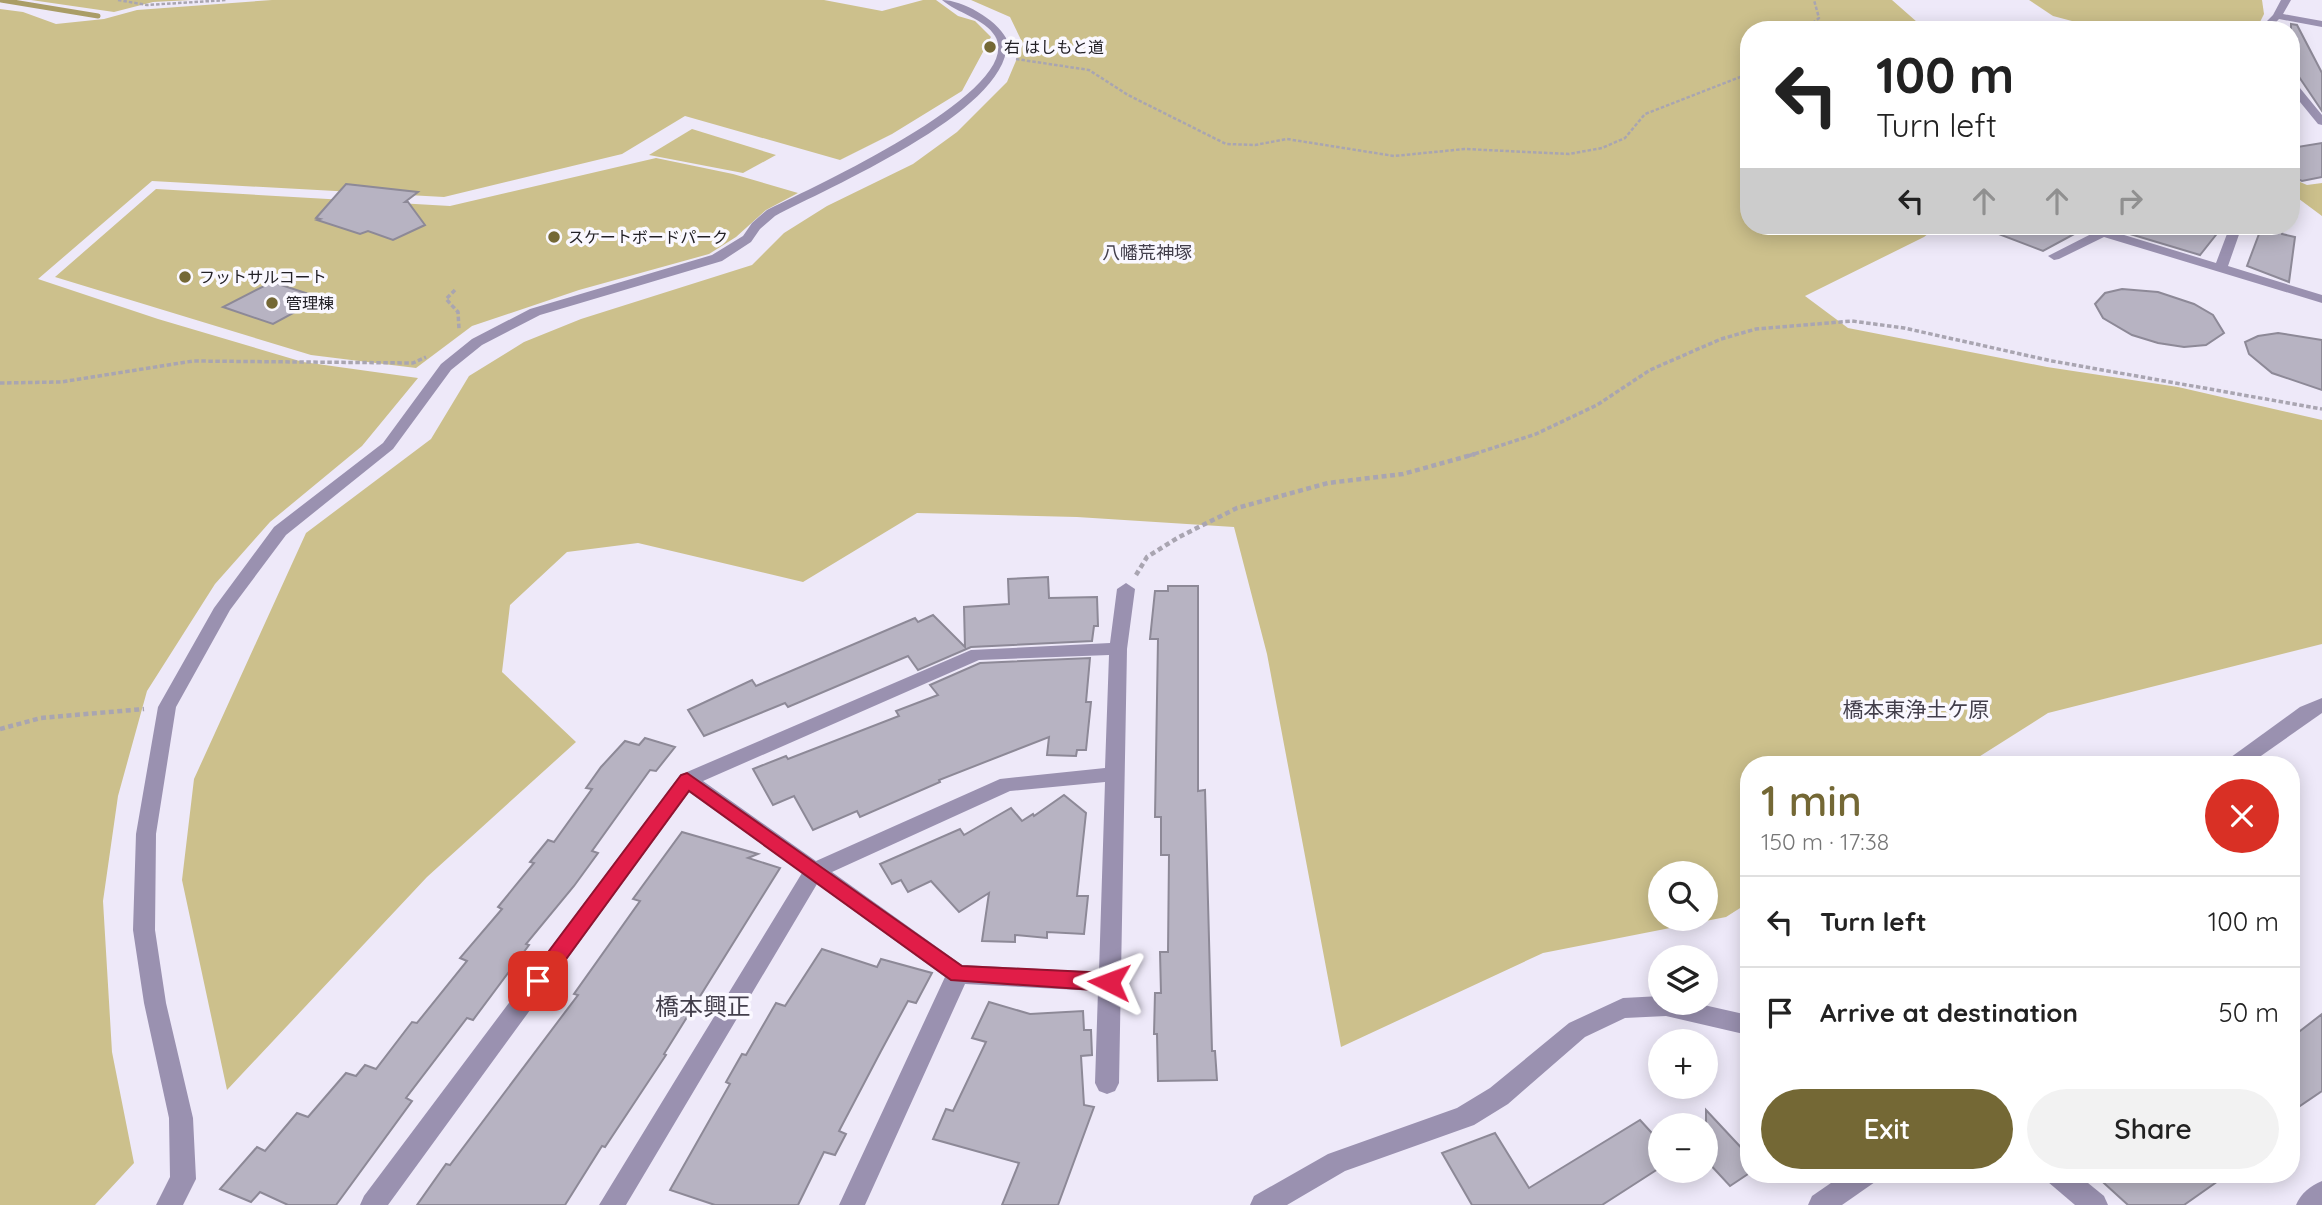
<!DOCTYPE html>
<html lang="en">
<head>
<meta charset="utf-8">
<style>
	:root { --surface:#fff; --page:#f2f2f2; --text:#222; --muted:#767676; --line:#e0e0e0; --accent:#746835 }
	body { margin:0; font-family:Quicksand,"Noto Sans JP",sans-serif; background:var(--page); color:var(--text); height:100vh; display:flex; flex-direction:column; font-size:26px; white-space:nowrap }
	* { box-sizing:border-box; margin:0 }
	p { font-size:23px; color:var(--muted) }
	.icon { flex:none; width:38px; height:38px; fill:none; stroke:currentColor; stroke-width:2; stroke-linecap:round; stroke-linejoin:round }
	.map { position:relative; flex:1; overflow:hidden }
	.side { position:absolute; left:1740px; top:756px; width:560px; height:427px; display:flex; flex-direction:column; background:var(--surface); border-radius:28px; box-shadow:0 4px 18px #0003 }
	.side>* { flex:none }
	.top-card { position:absolute; left:1740px; top:21px; width:560px; height:214px; border-radius:28px; box-shadow:0 4px 18px #0003; background:#fff; color:var(--text); overflow:hidden }
	.tools { position:absolute; left:1648px; top:861px; display:grid; gap:14px }
	.tools a { display:grid; place-items:center; width:70px; height:70px; border-radius:50%; background:var(--surface); box-shadow:0 4px 18px #0003; font-size:35px }
	.pin { position:absolute; display:grid; place-items:center; width:60px; height:60px; color:#fff; margin:-30px; border-radius:14px; box-shadow:0 4px 10px #0006 }
	.me { position:absolute; width:77px; margin:-38px; rotate:273deg; stroke-linejoin:round; filter:drop-shadow(0 0 5px #0008) }
	.turn { display:flex; align-items:center; gap:24px; height:147px; padding:0 21px; font-size:32px }
	.turn .icon { width:91px; height:91px; stroke-width:2.5 }
	.turn b { display:block; font-size:49px; line-height:60px }
	.lanes { display:flex; align-items:center; height:66px; padding:0 21px; background:#0003; justify-content:center; gap:35px; direction:ltr }
	.lanes .off { opacity:.35 }
	.round { display:grid; place-items:center; flex:none; width:74px; height:74px; border-radius:37px; background:var(--page) }
	.summary { display:flex; align-items:center; justify-content:space-between; height:119px; padding:0 21px }
	h1 { font-size:42px; font-weight:600; line-height:52px; color:var(--accent) }
	.action { display:flex; gap:14px; margin-top:auto; padding:14px 21px }
	.action a { flex:1; height:80px; border-radius:42px; background:var(--accent); color:#fff; font-size:28px; font-weight:600; line-height:80px; text-align:center }
	.action a+a { background:var(--page); color:var(--text) }
	ul { padding:0; list-style:none }
	li { display:flex; align-items:center; gap:21px; height:91px; padding:0 21px; border-top:2px solid var(--line) }
	li div { flex:1 }
	li b { display:block; font-size:26px }
	li em { font-style:normal }
	.map>svg:first-child { display:block }
	.green { fill:#ccc08c; fill-rule:evenodd }
	.lines { fill:none; stroke-linecap:round; stroke-linejoin:round }
	.stream { stroke:#aa9d67; stroke-width:5 }
	.building { fill:#b7b3c2; stroke:#8d8997; stroke-width:2 }
	.path-far2 { stroke:#a9a5b1; stroke-width:2.5; stroke-dasharray:3.5 2; stroke-linecap:butt }
	.path-far1 { stroke:#a9a5b1; stroke-width:3.5; stroke-dasharray:4.5 2.5; stroke-linecap:butt }
	.path { stroke:#a9a5b1; stroke-width:4.5; stroke-dasharray:5 3.5; stroke-linecap:butt }
	.minor { fill:#9a91b0; fill-rule:evenodd }
	.route { fill:#e11d48; stroke:#92132f; stroke-width:2 }
	.poi-dot { fill:#746835; stroke:#faf8ff; stroke-width:2.5 }
	.labels { text-anchor:middle; dominant-baseline:central; stroke-width:7; stroke-linejoin:round; paint-order:stroke }
	.far-poi-label { font-size:16px; fill:#232127; stroke:#faf8ff; text-anchor:start }
	.far-neighbourhood-label { font-size:18px; fill:#433f4c; stroke:#faf8ff }
	.neighbourhood-label { font-size:21px; fill:#433f4c; stroke:#faf8ff }
	.near-neighbourhood-label { font-size:24px; fill:#433f4c; stroke:#faf8ff }
</style>
</head>
<body>
<div class="map">
<svg width="2322" height="1205" viewBox="0 0 2322 1205">
	<rect width="100%" height="100%" fill="#eee9f9"/>
	<!-- green -->
	<g class="green">
		<polygon points="31,0 191,0 153,2 114,12"/>
		<polygon points="272,0 824,0 882,11 923,0 936,0 958,16 975,21 991,37 962,91 892,134 840,160 685,116 622,154 444,197 152,181 38,279 158,319 303,362 418,378 362,446 270,522 215,584 147,691 118,796 103,901 112,1052 134,1163 95,1205 0,1205 0,9 23,12 56,24 104,19 137,10"/>
		<path d="M971,0H1892L1917,22L1918,30H1748V226H1938L1924,237L1805,296L1848,328L2047,367L2178,387L2322,420V644L2048,713L1966,765H1748V903L1726,917L1543,953L1341,1047L1267,654L1234,527L1077,517L917,513L803,582L638,543L567,552L510,605L502,672L576,742L427,877L227,1090L182,880L194,779L306,533L431,439L469,376L524,342L581,319L752,265L784,233L827,206L913,164L957,132L1007,82L1023,44L1010,17ZM1661,873H1706V919H1661Z"/>
		<polygon points="2029,0 2262,0 2264,14 2256,30 2106,30 2053,16"/>
		<polygon points="692,129 776,155 743,173 649,155"/>
		<polygon points="656,158 733,174 798,193 766,210 736,237 709,254 579,290 472,326 416,368 311,355 55,277 156,189 450,206"/>
		<polygon points="2291,178 2307,185 2322,183 2322,216 2291,193"/>
	</g>
	<g class="lines">
		<!-- stream -->
		<polyline class="stream" points="1,0 98,16"/>
	</g>
	<!-- building -->
	<g class="building">
		<polygon points="2291,24 2297,25 2322,73 2322,111 2291,65"/>
		<polygon points="2322,143 2322,177 2302,181 2291,176 2291,148"/>
		<polygon points="346,184 418,192 405,202 408,202 425,225 393,240 368,231 360,234 317,220 320,219 316,218"/>
		<polygon points="1983,226 2089,226 2043,251 1983,228"/>
		<polygon points="2121,226 2223,226 2200,255 2120,231"/>
		<polygon points="2262,226 2283,226 2282,234 2295,237 2289,282 2247,266"/>
		<polygon points="272,282 321,298 273,324 223,307"/>
		<polygon points="2122,289 2158,292 2194,304 2213,315 2224,333 2206,345 2184,347 2158,343 2132,335 2103,318 2095,304 2105,293"/>
		<polygon points="2278,333 2322,340 2322,390 2272,373 2249,354 2245,342 2258,336"/>
		<polygon points="1048,577 1049,598 1097,597 1098,626 1094,626 1092,641 971,647 918,670 908,656 788,707 785,703 704,736 688,710 752,680 756,686 915,618 918,622 933,615 965,647 964,607 1009,604 1008,579"/>
		<polygon points="1168,586 1198,586 1198,791 1205,790 1212,1051 1215,1051 1217,1080 1158,1081 1157,1034 1154,1034 1155,993 1161,993 1160,952 1168,952 1169,855 1161,855 1161,817 1155,817 1158,639 1150,639 1155,591 1168,591"/>
		<polygon points="1090,658 1086,702 1091,702 1086,750 1077,750 1076,756 1047,755 1049,737 939,780 940,782 860,817 857,811 813,830 794,796 773,805 753,769 786,756 788,759 899,716 896,711 938,695 930,685 980,663"/>
		<polygon points="645,738 675,747 656,771 650,770 592,851 598,853 574,886 526,944 529,945 473,1020 467,1018 406,1098 412,1101 336,1205 288,1205 260,1192 251,1202 220,1189 257,1147 265,1151 297,1113 308,1117 346,1073 356,1076 365,1065 376,1069 412,1022 417,1023 467,961 460,958 502,909 498,907 534,863 530,862 548,840 554,842 592,789 586,788 601,767 625,741 639,745"/>
		<polygon points="1064,795 1086,813 1077,896 1088,896 1084,934 1047,932 1047,938 1015,935 1015,942 982,941 989,893 959,912 931,881 908,892 901,880 892,884 880,864 960,829 964,835 1011,808 1022,821 1033,814 1034,816"/>
		<polygon points="682,832 758,854 748,858 780,868 664,1054 666,1055 605,1147 602,1146 565,1205 417,1205 446,1164 450,1165 578,995 574,994 640,901 633,899"/>
		<polygon points="822,949 877,967 881,959 932,973 916,1003 908,1001 881,1051 839,1131 846,1134 835,1155 824,1152 798,1205 715,1205 670,1190 730,1084 726,1082 742,1054 746,1055 776,1003 785,1006"/>
		<polygon points="989,1002 1030,1014 1083,1011 1084,1030 1091,1030 1092,1055 1081,1056 1084,1105 1094,1107 1058,1205 1002,1205 1019,1163 933,1139 946,1109 953,1111 986,1042 972,1038"/>
		<polygon points="2322,1014 2322,1091 2291,1112 2291,1038"/>
		<polygon points="1706,1110 1748,1155 1748,1174 1730,1186 1706,1160"/>
		<polygon points="1640,1120 1661,1143 1661,1167 1602,1205 1472,1205 1442,1153 1495,1133 1529,1188"/>
		<polygon points="2094,1174 2228,1174 2184,1205 2128,1205"/>
	</g>
	<g class="lines">
		<!-- path-far2 -->
		<g class="path-far2">
			<polyline points="118,0 147,5 227,0"/>
			<polyline points="1804,30 1819,18 1814,0"/>
			<polyline points="1016,59 1089,70 1128,95 1226,144 1255,145 1287,139 1394,156 1465,149 1569,154 1602,148 1625,138 1645,114 1748,74"/>
			<polyline points="1741,109 1748,107"/>
		</g>
		<!-- path-far1 -->
		<g class="path-far1">
			<polyline points="455,290 446,299 458,312 459,329"/>
			<polyline points="0,383 61,382 193,361 413,363 426,357"/>
			<polyline points="1468,456 1536,434 1597,405 1650,370 1721,339 1756,329 1852,321 1904,328 2052,361 2322,409"/>
		</g>
		<!-- path -->
		<g class="path">
			<polyline points="1136,575 1147,557 1179,537 1237,508 1328,483 1403,474 1475,454"/>
			<polyline points="0,729 41,718 144,709"/>
		</g>
		<!-- minor -->
		<g class="minor">
			<path d="M942,0C962,0 996,19 1006,38C1019,107 827,188 775,216L760,229L751,242L722,261L540,315L482,345L451,370L393,449L286,535L230,610L176,707L156,834L155,930L166,1003L193,1118L196,1179L183,1205H156L170,1177L169,1118L144,1003L133,930L136,834L158,707L214,608L274,527L383,443L441,364L472,339L530,309L712,255L743,236L752,223L767,210C803,192 1028,91 995,36C985,19 957,13 942,0Z"/>
			<polygon points="2281,0 2291,0 2283,14 2322,21 2322,27 2279,19 2269,30 2258,30 2273,15"/>
			<polygon points="2291,81 2295,82 2322,115 2322,125 2318,124 2291,91"/>
			<polygon points="2103,226 2115,226 2111,231 2216,263 2230,226 2242,226 2228,266 2322,295 2322,303 2104,237 2059,259 2054,260 2048,256 2099,230"/>
			<path d="M1126,583L1135,589L1127,649L1119,1083L1115,1091L1107,1094L1099,1091L1095,1083L1098,991L965,984L865,1205H839L945,977L817,884L626,1205H599L802,873L689,792L388,1205H360L364,1196L680,775L971,650L1110,643L1117,589ZM1109,655L1105,768L1000,779L816,861L703,781L979,660ZM1105,782L1099,972L962,965L832,872L1010,791Z"/>
			<polygon points="2322,698 2322,713 2248,765 2224,765 2227,760 2300,707"/>
			<polygon points="1661,996 1661,1003 1695,1003 1748,1015 1748,1035 1666,1016 1625,1018 1585,1037 1508,1104 1474,1125 1345,1171 1287,1205 1250,1205 1254,1196 1328,1154 1457,1108 1490,1088 1569,1023 1623,998"/>
			<polygon points="1844,1174 1878,1174 1875,1182 1842,1205 1808,1205 1812,1196"/>
			<polygon points="2045,1174 2077,1174 2104,1196 2108,1205 2075,1205 2048,1182"/>
			<path d="M2322,1181V1205H2296C2301,1193 2310,1186 2322,1181Z"/>
		</g>
	</g>
	<!-- route -->
	<polygon class="route" points="687,773 962,966 1109,973 1117,976 1120,982 1117,988 1109,991 951,980 689,791 545,988 538,990 531,988 528,981 531,975 681,775"/>
	<!-- markers -->
	<g class="poi-dot">
		<circle cx="990" cy="47" r="7"/>
		<circle cx="554" cy="237" r="7"/>
		<circle cx="185" cy="277" r="7"/>
		<circle cx="272" cy="303" r="7"/>
	</g>
	<g class="labels">
		<!-- far-poi labels -->
		<g class="far-poi-label">
			<text x="1004" y="47">右 はしもと道</text>
			<text x="568" y="237">スケートボードパーク</text>
			<text x="199" y="277">フットサルコート</text>
			<text x="286" y="303">管理棟</text>
		</g>
		<!-- far-neighbourhood labels -->
		<g class="far-neighbourhood-label">
			<text x="1147" y="252">八幡荒神塚</text>
		</g>
		<!-- neighbourhood labels -->
		<g class="neighbourhood-label">
			<text x="1916" y="709">橋本東浄土ケ原</text>
		</g>
		<!-- near-neighbourhood labels -->
		<g class="near-neighbourhood-label">
			<text x="703" y="1006">橋本興正</text>
		</g>
	</g>
</svg>
<div class="tools">
<a><svg class="icon" aria-label="search" viewBox="0 0 24 24"><circle cx="10" cy="10" r="6"/><path d="M15 15l6 6"/></svg></a>
<a><svg class="icon" aria-label="layers" viewBox="0 0 24 24"><path d="M12 4l9 5-9 5-9-5zM3 14l9 5 9-5"/></svg></a>
<a>+</a>
<a>−</a>
</div>
<div class="pin" style="left:538px;top:981px;background:#d93025"><svg class="icon" aria-label="arrive" viewBox="0 0 24 24"><path d="M6 21V4h12l-3 4 3 4H6"/></svg></div>
<svg class="me" style="left:1109px;top:982px" viewBox="-20 -20 40 40"><path d="M0-17L14 15 0 8-14 15z" fill="#e11d48" stroke="#fff" stroke-width="4"/></svg>
<div class="top-card">
<div class="turn"><svg class="icon" aria-label="left" viewBox="0 0 24 24"><path d="M17 20v-9H6M10 6l-5 5 5 5"/></svg><div><b>100 m</b>Turn left</div></div>
<div class="lanes"><svg class="icon" aria-label="left" viewBox="0 0 24 24"><path d="M17 20v-9H6M10 6l-5 5 5 5"/></svg><svg class="icon off" aria-label="ahead" viewBox="0 0 24 24"><path d="M12 20V5M6 11l6-6 6 6"/></svg><svg class="icon off" aria-label="ahead" viewBox="0 0 24 24"><path d="M12 20V5M6 11l6-6 6 6"/></svg><svg class="icon off" aria-label="right" viewBox="0 0 24 24"><path d="M7 20v-9h11M14 6l5 5-5 5"/></svg></div>
</div>
<section class="side">
<div class="summary"><div><h1>1 min</h1><p>150 m · 17:38</p></div><a class="round" style="background:#d93025;color:#fff"><svg class="icon" aria-label="close" viewBox="0 0 24 24"><path d="M6 6l12 12M18 6L6 18"/></svg></a></div>
<ul>
<li><svg class="icon" aria-label="left" viewBox="0 0 24 24"><path d="M17 20v-9H6M10 6l-5 5 5 5"/></svg><div><b>Turn left</b></div><em>100 m</em></li>
<li><svg class="icon" aria-label="arrive" viewBox="0 0 24 24"><path d="M6 21V4h12l-3 4 3 4H6"/></svg><div><b>Arrive at destination</b></div><em>50 m</em></li>
</ul>
<div class="action"><a>Exit</a><a>Share</a></div>
</section>
</div>
</body>
</html>
